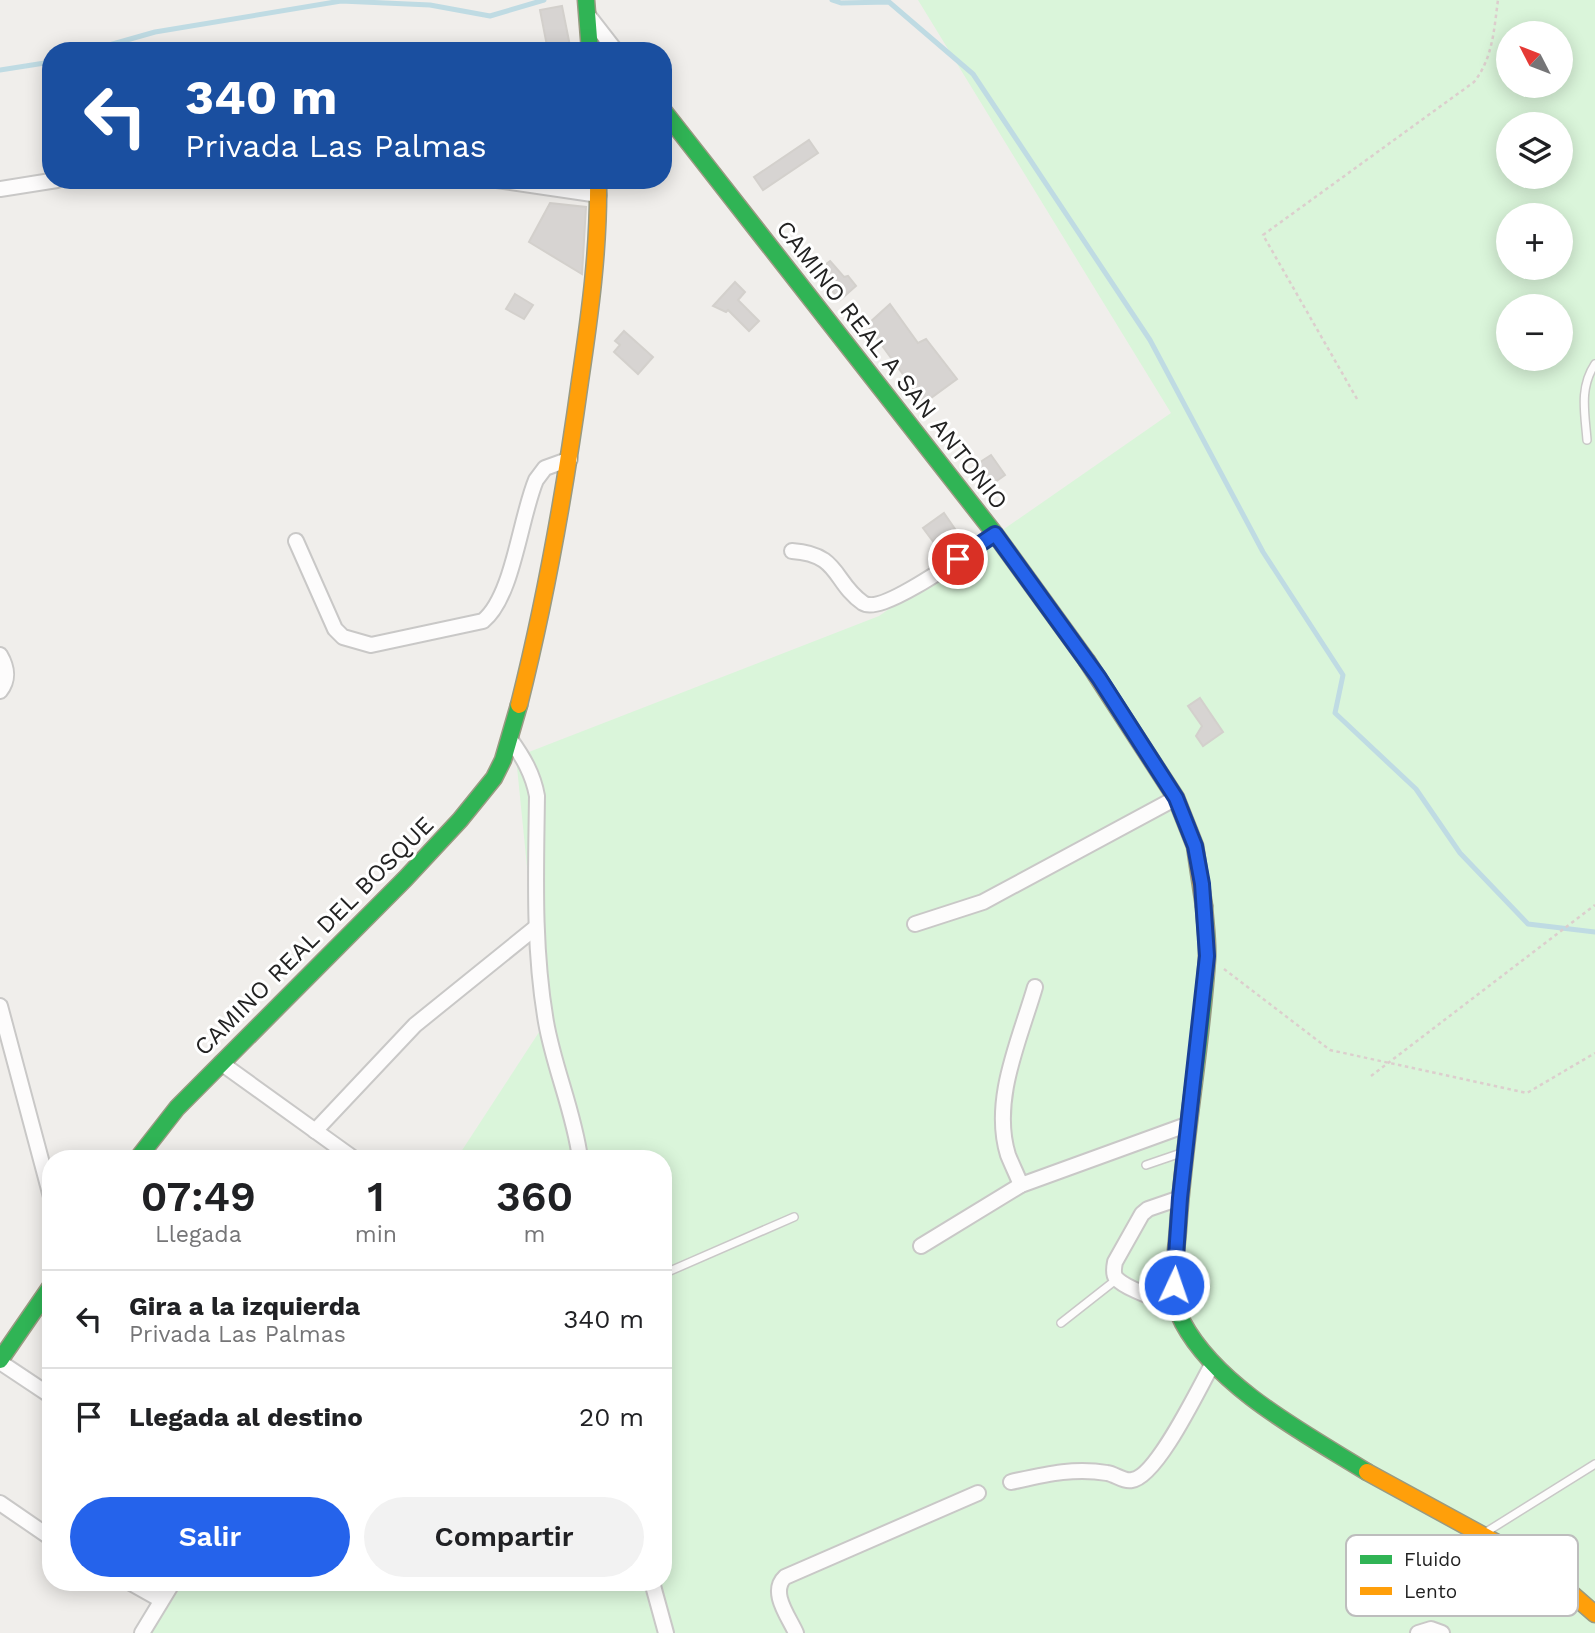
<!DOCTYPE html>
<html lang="es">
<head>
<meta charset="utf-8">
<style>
	:root { --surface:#fff; --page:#f2f2f2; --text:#202124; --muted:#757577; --line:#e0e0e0; --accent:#2563eb }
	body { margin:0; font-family:"Work Sans",sans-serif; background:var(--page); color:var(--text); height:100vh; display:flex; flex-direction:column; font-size:26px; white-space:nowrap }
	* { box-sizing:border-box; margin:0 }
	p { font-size:23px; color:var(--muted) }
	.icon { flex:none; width:38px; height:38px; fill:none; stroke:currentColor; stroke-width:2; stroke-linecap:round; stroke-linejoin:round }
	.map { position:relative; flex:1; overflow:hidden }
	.drawer { position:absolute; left:42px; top:1150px; width:630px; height:441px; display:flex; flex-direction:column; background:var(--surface); border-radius:28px; box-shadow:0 4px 18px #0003 }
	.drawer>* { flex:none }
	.guide { position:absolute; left:42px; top:42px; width:630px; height:147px; border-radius:28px; box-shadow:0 4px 18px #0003; background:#1a4fa0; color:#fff; overflow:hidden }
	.needle { width:46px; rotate:312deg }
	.controls { position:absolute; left:1496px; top:21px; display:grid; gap:14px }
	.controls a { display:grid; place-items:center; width:77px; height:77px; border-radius:50%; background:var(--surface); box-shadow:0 4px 18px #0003; font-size:35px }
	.pin { position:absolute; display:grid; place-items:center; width:60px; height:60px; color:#fff; margin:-30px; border:4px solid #fff; border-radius:50%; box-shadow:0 2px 7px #0007 }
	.me { position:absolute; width:77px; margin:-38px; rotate:3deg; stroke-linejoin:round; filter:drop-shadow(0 0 5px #0008) }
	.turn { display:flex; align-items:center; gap:24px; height:147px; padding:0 28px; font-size:32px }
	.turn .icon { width:91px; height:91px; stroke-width:2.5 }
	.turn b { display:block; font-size:49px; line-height:60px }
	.eta { display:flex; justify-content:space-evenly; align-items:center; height:119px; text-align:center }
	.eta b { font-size:42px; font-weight:600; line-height:49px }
	.button { display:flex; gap:14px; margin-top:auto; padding:14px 28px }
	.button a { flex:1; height:80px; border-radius:42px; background:var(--accent); color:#fff; font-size:28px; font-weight:600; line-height:80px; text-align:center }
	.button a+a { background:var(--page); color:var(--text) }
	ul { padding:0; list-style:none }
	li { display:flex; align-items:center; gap:21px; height:98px; padding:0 28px; border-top:2px solid var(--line) }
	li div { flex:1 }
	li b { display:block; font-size:26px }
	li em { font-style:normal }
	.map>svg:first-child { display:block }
	.park { fill:#daf5da; fill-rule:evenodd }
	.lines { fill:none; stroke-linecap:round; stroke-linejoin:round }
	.stream { stroke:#bfdbe3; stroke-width:5 }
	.building { fill:#d7d4d2; stroke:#d3d0cc; stroke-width:2 }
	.lane-casing { stroke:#c9c8c7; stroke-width:10 }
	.street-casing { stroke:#c9c8c7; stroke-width:18 }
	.fast-casing { stroke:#999a82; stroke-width:19 }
	.slow-casing { stroke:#999a82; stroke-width:19 }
	.path { stroke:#dccecd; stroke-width:2.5; stroke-dasharray:3.5 3.5; stroke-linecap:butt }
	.lane { stroke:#fdfcfc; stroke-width:7 }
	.street { stroke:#fdfcfc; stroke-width:14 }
	.fast { stroke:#30b455; stroke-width:16 }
	.slow { stroke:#ff9f0a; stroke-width:16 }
	.route-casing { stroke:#184099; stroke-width:18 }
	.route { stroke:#2563eb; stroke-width:12 }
	.labels { text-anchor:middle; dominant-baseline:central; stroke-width:6; stroke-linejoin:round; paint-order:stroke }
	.street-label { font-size:24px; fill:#222; stroke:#fff }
	.key { fill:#fff; stroke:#bdbdbd; stroke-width:2 }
	.key-label { font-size:19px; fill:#222 }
</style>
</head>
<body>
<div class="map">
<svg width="1595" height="1633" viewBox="0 0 1595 1633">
	<rect width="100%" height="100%" fill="#f0eeeb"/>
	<!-- park -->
	<path class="park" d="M918,0H1595V1633H151L184,1582H663V1158H457L543,1026L516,757L879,616L1171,413ZM1508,33H1561V86H1508ZM1508,124H1561V177H1508ZM1508,215H1561V268H1508ZM1508,306H1561V359H1508Z"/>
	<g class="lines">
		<!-- stream -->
		<g class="stream">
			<polyline points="832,0 841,3 889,2 973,74 1150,340 1263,552 1343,675 1335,713 1416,789 1460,853 1528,924 1595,932"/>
			<polyline points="88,51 155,32 341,1 430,5 490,16 544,0"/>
			<polyline points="0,70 51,62"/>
		</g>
	</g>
	<!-- building -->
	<g class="building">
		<polygon points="562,6 571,51 548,51 540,10"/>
		<polygon points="809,140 818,153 763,190 754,177"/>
		<polygon points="550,203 586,207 582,274 529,242"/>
		<polygon points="830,261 844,277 848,276 856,286 840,300 816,272"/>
		<polygon points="735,282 745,292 738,300 759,321 749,331 728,310 726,312 713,306"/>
		<polygon points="515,294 533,305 524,319 506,309"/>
		<polygon points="890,304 918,343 926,339 957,379 924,403 867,325"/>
		<polygon points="624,331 653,357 638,374 614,352 620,345 615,341"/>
		<polygon points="991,455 1005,475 988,487 974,466"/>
		<polygon points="944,513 955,529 935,544 923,528"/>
		<polygon points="1200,698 1223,732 1203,746 1196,736 1202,726 1188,706"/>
	</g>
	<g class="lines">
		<defs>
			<g id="lane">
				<path d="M1587,440C1585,413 1579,388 1595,364"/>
				<polyline points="1146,1165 1184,1152"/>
				<polyline points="663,1274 794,1217"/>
				<polyline points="1061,1323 1117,1279"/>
				<polyline points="1483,1534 1595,1464"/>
			</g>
			<g id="street">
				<polyline points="588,15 616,51"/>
				<polyline points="497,180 599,195"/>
				<polyline points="0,189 57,180"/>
				<path d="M296,541L335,629L343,637L371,645L483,621C513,597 520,518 536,480L545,468L570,459"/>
				<path d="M792,551C840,554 833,582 863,603C883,616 975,547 995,534"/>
				<path d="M0,655C7,667 9,680 0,691"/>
				<path d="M510,739C523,757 533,774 537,796C536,872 533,947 546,1022C554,1068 574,1112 580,1158"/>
				<polyline points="915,924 983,902 1176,798"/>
				<polyline points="0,1006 51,1197"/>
				<polyline points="221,1063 353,1158"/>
				<polyline points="315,1131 415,1025 535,928"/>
				<path d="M1021,1185C1017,1175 1012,1165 1008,1155C991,1100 1020,1039 1035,987"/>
				<polyline points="921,1246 1021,1185 1189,1124"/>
				<path d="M1177,1307C1163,1301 1125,1289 1116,1278C1113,1274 1114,1267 1115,1262L1142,1214L1148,1209L1180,1198"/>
				<polyline points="0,1362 51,1396"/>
				<path d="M1011,1482C1043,1475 1073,1467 1107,1473C1115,1474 1124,1482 1132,1480C1157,1477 1200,1386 1213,1363"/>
				<polyline points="0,1503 51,1538"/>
				<polyline points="129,1582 161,1600"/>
				<polyline points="652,1582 666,1633"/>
				<polyline points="142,1633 173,1582"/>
				<path d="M796,1633C789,1617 769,1592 785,1577L978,1493"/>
				<polyline points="1418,1633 1431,1629 1442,1633"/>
			</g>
			<g id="fast">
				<polyline points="586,0 590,51"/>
				<polyline points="663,110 995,534 1087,661"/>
				<path d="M1204,906C1205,923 1208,941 1207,959C1201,1049 1184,1138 1178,1229C1176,1258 1168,1295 1183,1323C1218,1388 1306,1434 1367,1472"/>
				<polyline points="138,1158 177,1108 405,879 460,820 494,778 503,760 519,705"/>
				<polyline points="0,1360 51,1286"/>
			</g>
			<g id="slow">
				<polyline points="1087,661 1176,798 1195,846 1204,906"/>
				<path d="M519,705C546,598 565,490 580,381C590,314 599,248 598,180"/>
				<polyline points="1367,1472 1541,1567 1595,1614"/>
			</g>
		</defs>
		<!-- lane casing -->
		<use href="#lane" class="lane-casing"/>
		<!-- street casing -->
		<use href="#street" class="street-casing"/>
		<!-- fast casing -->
		<use href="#fast" class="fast-casing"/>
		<!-- slow casing -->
		<use href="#slow" class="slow-casing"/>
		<!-- path -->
		<g class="path">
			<path d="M1357,399L1263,235L1474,82C1493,58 1494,29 1498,0"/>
			<polyline points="1224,969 1330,1050 1527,1093 1595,1053"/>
			<polyline points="1371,1076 1595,905"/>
		</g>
		<!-- lane -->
		<use href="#lane" class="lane"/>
		<!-- street -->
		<use href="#street" class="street"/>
		<!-- fast -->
		<use href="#fast" class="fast"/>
		<!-- slow -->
		<use href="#slow" class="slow"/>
	</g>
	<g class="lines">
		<defs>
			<polyline id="route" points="958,559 995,534 1099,678 1176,798 1195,846 1202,884 1207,956 1180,1198 1174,1285"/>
		</defs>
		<!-- route casing -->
		<use href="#route" class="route-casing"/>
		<!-- route -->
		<use href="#route" class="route"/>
	</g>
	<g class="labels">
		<!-- street labels -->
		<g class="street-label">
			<text transform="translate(892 365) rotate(52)">CAMINO REAL A SAN ANTONIO</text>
			<text transform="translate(314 936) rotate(-45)">CAMINO REAL DEL BOSQUE</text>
		</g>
	</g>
	<!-- legend -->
	<rect x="1346" y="1535" width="232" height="81" rx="10" class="key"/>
	<rect x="1360" y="1555" width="32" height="9" fill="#30b455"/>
	<rect x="1360" y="1587" width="32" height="8" fill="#ff9f0a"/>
	<g class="key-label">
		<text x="1404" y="1566">Fluido</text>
		<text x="1404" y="1598">Lento</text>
	</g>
</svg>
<div class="controls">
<a><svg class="needle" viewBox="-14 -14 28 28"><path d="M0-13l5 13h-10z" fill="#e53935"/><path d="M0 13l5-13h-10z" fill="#757577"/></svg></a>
<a><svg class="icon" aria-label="layers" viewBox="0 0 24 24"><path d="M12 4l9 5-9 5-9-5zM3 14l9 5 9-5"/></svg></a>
<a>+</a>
<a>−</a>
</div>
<div class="pin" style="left:958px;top:559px;background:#d93025"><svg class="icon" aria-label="arrive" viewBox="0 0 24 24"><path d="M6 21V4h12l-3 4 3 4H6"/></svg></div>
<svg class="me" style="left:1174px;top:1285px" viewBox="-20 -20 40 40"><circle r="17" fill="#2563eb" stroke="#fff" stroke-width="3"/><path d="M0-11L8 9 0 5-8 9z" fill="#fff"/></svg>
<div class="guide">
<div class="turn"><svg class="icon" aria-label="left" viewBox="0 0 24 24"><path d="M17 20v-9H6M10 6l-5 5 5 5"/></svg><div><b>340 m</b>Privada Las Palmas</div></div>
</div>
<section class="drawer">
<div class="eta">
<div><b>07:49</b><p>Llegada</p></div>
<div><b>1</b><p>min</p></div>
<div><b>360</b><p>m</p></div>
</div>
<ul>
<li><svg class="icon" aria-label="left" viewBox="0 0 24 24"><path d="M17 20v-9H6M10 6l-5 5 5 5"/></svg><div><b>Gira a la izquierda</b><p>Privada Las Palmas</p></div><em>340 m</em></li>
<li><svg class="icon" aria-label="arrive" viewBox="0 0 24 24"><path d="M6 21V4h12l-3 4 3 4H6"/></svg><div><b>Llegada al destino</b></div><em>20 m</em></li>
</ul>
<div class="button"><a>Salir</a><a>Compartir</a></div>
</section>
</div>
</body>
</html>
